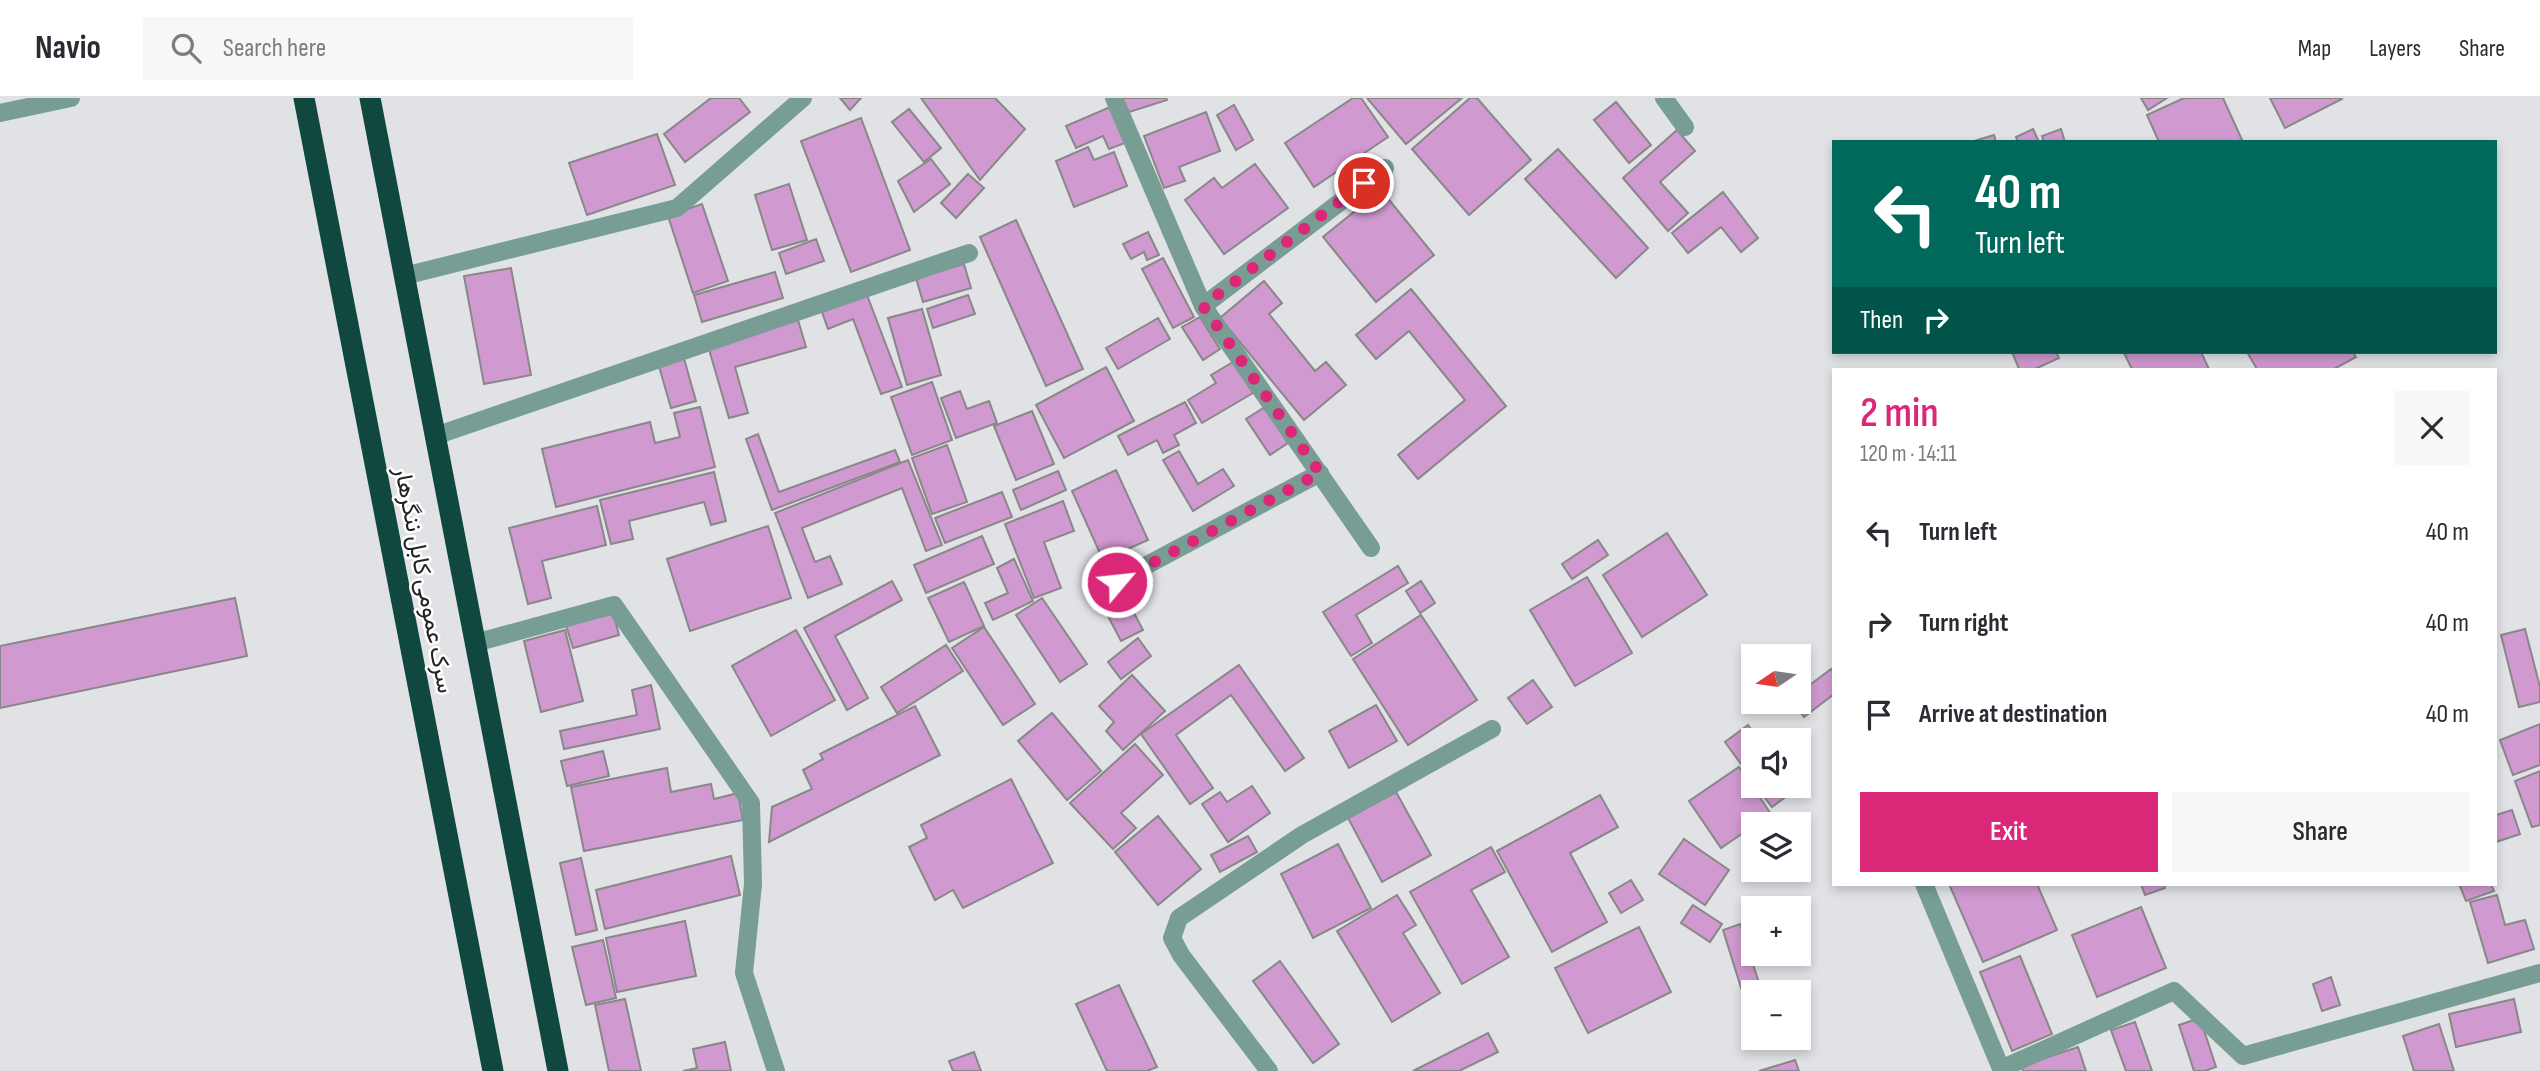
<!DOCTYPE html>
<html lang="en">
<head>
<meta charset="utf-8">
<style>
	:root { --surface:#fff; --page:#f7f7f7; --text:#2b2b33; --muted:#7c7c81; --line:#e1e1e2; --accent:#db2777 }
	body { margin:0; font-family:"Sofia Sans Condensed",Vazirmatn,sans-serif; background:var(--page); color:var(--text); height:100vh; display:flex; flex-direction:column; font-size:26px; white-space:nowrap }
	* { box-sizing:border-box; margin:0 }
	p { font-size:23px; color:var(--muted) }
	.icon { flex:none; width:38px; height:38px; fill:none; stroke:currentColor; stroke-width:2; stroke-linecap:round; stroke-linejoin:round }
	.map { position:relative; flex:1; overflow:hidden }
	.drawer { position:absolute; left:1832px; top:270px; width:665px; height:518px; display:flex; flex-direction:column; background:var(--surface); border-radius:0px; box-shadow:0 4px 10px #0003 }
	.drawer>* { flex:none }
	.hud { position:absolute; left:1832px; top:42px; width:665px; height:214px; border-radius:0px; box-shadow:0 4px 10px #0003; background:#00695c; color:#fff; overflow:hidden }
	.needle { width:46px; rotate:257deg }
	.tools { position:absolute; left:1741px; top:546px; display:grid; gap:14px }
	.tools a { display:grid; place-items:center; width:70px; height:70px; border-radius:0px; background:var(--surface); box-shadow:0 4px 10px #0003; font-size:35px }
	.pin { position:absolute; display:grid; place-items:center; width:60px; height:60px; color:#fff; margin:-30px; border:4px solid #fff; border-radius:50%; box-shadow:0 2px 7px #0007 }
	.me { position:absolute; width:77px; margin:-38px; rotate:62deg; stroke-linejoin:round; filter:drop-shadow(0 0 5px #0008) }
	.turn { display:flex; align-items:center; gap:24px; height:147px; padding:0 28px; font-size:32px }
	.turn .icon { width:91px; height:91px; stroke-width:2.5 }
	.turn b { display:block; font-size:49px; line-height:60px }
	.then { display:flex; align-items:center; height:66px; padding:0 28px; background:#0003; gap:14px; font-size:26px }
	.round { display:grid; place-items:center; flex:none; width:74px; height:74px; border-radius:0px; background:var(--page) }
	.summary { display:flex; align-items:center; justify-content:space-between; height:119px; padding:0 28px }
	h1 { font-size:42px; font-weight:600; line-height:52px; color:var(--accent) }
	.button { display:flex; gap:14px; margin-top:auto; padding:14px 28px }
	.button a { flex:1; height:80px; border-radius:0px; background:var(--accent); color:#fff; font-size:28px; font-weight:600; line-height:80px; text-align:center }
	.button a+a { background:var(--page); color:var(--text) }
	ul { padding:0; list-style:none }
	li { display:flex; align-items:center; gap:21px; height:91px; padding:0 28px }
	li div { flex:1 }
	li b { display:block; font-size:26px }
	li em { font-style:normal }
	header { display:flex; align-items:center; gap:42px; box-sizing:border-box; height:98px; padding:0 35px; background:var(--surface); border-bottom:2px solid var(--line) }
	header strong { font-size:33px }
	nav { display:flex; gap:38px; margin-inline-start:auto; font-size:24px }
	.search { width:490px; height:63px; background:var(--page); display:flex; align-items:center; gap:18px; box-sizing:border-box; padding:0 24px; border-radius:0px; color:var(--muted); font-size:26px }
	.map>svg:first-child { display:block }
	.building { fill:#d099cf; stroke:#898789; stroke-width:2 }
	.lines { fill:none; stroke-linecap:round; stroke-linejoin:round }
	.minor { stroke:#779d95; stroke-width:18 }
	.highway { stroke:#10483f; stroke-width:21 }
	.route { stroke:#db2777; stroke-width:12; stroke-dasharray:0 21.6 }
	.labels { text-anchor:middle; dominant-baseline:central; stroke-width:5; stroke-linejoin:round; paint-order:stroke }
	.street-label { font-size:24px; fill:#222323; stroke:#fff }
</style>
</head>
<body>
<header>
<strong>Navio</strong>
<div class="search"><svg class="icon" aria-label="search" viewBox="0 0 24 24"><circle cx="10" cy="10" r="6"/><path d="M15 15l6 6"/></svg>Search here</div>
<nav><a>Map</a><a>Layers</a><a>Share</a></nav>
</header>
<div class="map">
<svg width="2540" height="973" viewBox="0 0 2540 973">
	<rect width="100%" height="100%" fill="#e0e2e5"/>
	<!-- building -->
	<g class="building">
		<polygon points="711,0 739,0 750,14 685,64 664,36"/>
		<polygon points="840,0 861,0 850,12"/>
		<polygon points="921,0 995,0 1025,31 980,82"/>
		<polygon points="1121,0 1166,0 1167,2 1126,15"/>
		<polygon points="1353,0 1361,0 1388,39 1314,89 1285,45"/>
		<polygon points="1367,0 1462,0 1406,46"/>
		<polygon points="1470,0 1477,0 1531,62 1469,117 1412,51"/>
		<polygon points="2141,0 2167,0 2148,12"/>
		<polygon points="2184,0 2223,0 2243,44 2159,44 2147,17"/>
		<polygon points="2270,0 2341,0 2342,1 2285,30"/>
		<polygon points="1616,4 1651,47 1629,65 1594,22"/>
		<polygon points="1234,7 1253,42 1236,52 1217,17"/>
		<polygon points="1110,9 1125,45 1109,51 1103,38 1076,50 1066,28"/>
		<polygon points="909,11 941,50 924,64 892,24"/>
		<polygon points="1206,14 1220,53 1179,69 1185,83 1164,90 1144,38"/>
		<polygon points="861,20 910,152 851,174 801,43"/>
		<polygon points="2033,31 2039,44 2018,44 2016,39"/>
		<polygon points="2061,31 2065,44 2044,44 2042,38"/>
		<polygon points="1677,32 1695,53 1660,84 1688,115 1668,133 1623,80"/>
		<polygon points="657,36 675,87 587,117 569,65"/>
		<polygon points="1994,37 1996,44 1971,44"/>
		<polygon points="1088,49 1094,62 1114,54 1127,88 1074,109 1056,63"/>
		<polygon points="1558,51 1648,150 1616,180 1525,81"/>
		<polygon points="931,61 950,86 914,114 898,83"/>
		<polygon points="1255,66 1288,110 1224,156 1185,102 1214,80 1222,90"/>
		<polygon points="968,76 984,90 956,120 941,105"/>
		<polygon points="789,86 807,142 772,152 755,97"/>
		<polygon points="1381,92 1434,157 1376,204 1323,139"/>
		<polygon points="1723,94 1758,140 1741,154 1721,129 1688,155 1672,135"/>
		<polygon points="702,106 728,183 693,195 668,118"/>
		<polygon points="1016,122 1083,271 1046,288 980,139"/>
		<polygon points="1148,134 1159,157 1147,162 1144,154 1131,161 1123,146"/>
		<polygon points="816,141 824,163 786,176 779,155"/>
		<polygon points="1163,160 1194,219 1173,230 1142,171"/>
		<polygon points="964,166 971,190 923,204 916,180"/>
		<polygon points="511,170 531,277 484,286 464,178"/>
		<polygon points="775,174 783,200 702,224 694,197"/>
		<polygon points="1264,183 1282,205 1269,216 1315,273 1326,264 1346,287 1304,322 1220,220"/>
		<polygon points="1411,191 1506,308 1418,381 1398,357 1465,302 1409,233 1376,261 1356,237"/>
		<polygon points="867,197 902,289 881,296 853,221 828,231 822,214"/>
		<polygon points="968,197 975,216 933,230 927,211"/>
		<polygon points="922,211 941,277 907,287 888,220"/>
		<polygon points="1200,219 1220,251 1203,262 1182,229"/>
		<polygon points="1158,220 1170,241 1118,271 1106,250"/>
		<polygon points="798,222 806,249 735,269 748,315 729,320 708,248"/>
		<polygon points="2012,254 2056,254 2059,260 2035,271 2019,271"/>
		<polygon points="2127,254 2201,254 2209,271 2132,271 2124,255"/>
		<polygon points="2247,254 2353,254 2356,259 2334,271 2257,271"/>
		<polygon points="683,257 696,303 671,310 658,265"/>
		<polygon points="1233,264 1253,295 1202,325 1188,302 1216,285 1211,277"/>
		<polygon points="1106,269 1134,323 1064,360 1036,307"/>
		<polygon points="932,284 952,342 912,357 891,299"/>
		<polygon points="960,293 967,311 989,303 997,325 956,340 941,300"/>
		<polygon points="1185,304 1196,325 1174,337 1179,347 1163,355 1157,342 1128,357 1118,338"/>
		<polygon points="700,309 715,369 556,409 542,351 650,324 655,345 680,339 674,315"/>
		<polygon points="1265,309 1288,345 1270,357 1246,321"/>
		<polygon points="1032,313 1054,366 1016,382 994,328"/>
		<polygon points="758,336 779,394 895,352 900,364 772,412 746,341"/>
		<polygon points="947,347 967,404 932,416 912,360"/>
		<polygon points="1179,353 1198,386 1223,371 1234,388 1193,413 1163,362"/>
		<polygon points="908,362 942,447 926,453 902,390 802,430 815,464 830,458 842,486 808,500 775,415"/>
		<polygon points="1116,372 1148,442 1103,462 1072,393"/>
		<polygon points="1058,373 1066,392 1021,412 1013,392"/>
		<polygon points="714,374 726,423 711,427 704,404 629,423 633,441 611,446 600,402"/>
		<polygon points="1002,394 1012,419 945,445 935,420"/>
		<polygon points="1063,403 1074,433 1044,444 1061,490 1034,500 1005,426"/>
		<polygon points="597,408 606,447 542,463 551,500 528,506 509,430"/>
		<polygon points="768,428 791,500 690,533 667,461"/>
		<polygon points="1667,435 1707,497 1642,539 1603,477"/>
		<polygon points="982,438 994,466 926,495 914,467"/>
		<polygon points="1598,442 1608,457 1572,481 1562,466"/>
		<polygon points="1014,461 1033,503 993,522 985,505 1008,495 997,470"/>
		<polygon points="1398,468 1408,485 1356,517 1372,545 1351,558 1323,514"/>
		<polygon points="1587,479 1632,555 1575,588 1530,512"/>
		<polygon points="892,483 902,502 835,538 868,600 847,612 804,530"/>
		<polygon points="1421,483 1435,505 1420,515 1406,493"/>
		<polygon points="964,484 984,528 949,544 928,500"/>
		<polygon points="1122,492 1143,532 1121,543 1100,503"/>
		<polygon points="235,500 247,558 0,610 0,548"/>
		<polygon points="1042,500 1087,566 1060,584 1016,517"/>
		<polygon points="612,510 619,537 573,550 565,524"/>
		<polygon points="1421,517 1477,602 1408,647 1353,561"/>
		<polygon points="984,529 1035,606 1003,627 952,550"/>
		<polygon points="2525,531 2540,589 2540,604 2519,609 2501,537"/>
		<polygon points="565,532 583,603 541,614 524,543"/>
		<polygon points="796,532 835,602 771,638 732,568"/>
		<polygon points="1138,540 1151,558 1121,581 1108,564"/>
		<polygon points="946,547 963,573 897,615 881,589"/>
		<polygon points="1239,567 1304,660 1285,673 1231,597 1176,637 1213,690 1190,706 1141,636"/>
		<polygon points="1831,571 1834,574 1834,596 1804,619 1793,604 1799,604 1799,595"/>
		<polygon points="1132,577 1165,613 1123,652 1106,633 1114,624 1099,608"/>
		<polygon points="1533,582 1552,609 1527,626 1508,600"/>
		<polygon points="651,587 660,631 564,651 560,633 637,617 632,592"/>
		<polygon points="1376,607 1397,643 1349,670 1329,633"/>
		<polygon points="915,608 940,657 769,744 772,709 812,691 803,672 823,661 820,656"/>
		<polygon points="1052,615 1101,673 1067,702 1018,643"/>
		<polygon points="2540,626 2540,667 2513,677 2500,642"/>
		<polygon points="1748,627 1759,642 1754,642 1754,684 1725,644"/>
		<polygon points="1135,646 1163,677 1121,715 1136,730 1113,751 1070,705"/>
		<polygon points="603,653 609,678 567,688 561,663"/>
		<polygon points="1739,669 1771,716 1721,750 1689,703"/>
		<polygon points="667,670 671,694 711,686 714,701 738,695 743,722 584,753 571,689"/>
		<polygon points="2540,673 2540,727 2532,729 2515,683"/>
		<polygon points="1011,681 1053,765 963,810 953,792 935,802 909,749 927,740 921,727"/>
		<polygon points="1252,688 1270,715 1228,744 1202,706 1220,694 1227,704"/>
		<polygon points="1756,688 1792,688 1795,692 1772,709"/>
		<polygon points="1396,694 1431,757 1382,784 1348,720"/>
		<polygon points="1600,697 1618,729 1570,755 1607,824 1552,854 1497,753"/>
		<polygon points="2512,712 2520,736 2496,744 2496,717"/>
		<polygon points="1158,718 1201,771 1158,807 1115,754"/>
		<polygon points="1248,738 1257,754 1220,774 1211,757"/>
		<polygon points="1684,741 1729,772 1705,807 1659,776"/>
		<polygon points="1338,746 1371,810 1313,840 1281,776"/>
		<polygon points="1491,749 1505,774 1471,792 1509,859 1462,886 1410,794"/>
		<polygon points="731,758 740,797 605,831 596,792"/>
		<polygon points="581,760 597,832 576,837 560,765"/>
		<polygon points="1631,782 1643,802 1621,815 1609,795"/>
		<polygon points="1949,786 2037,786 2057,832 1983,864"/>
		<polygon points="2141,786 2164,786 2165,790 2145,797"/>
		<polygon points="2459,786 2491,786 2494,793 2466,803"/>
		<polygon points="1397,797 1416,827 1403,835 1440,895 1392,924 1337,833"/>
		<polygon points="2497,797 2505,827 2525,822 2534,851 2488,865 2470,804"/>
		<polygon points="1693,807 1722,826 1710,844 1681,825"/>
		<polygon points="2141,809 2166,870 2097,899 2072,837"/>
		<polygon points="685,823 696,878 617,894 606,840"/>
		<polygon points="1740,826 1761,891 1743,896 1723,832"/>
		<polygon points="1639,829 1671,894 1588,935 1555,870"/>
		<polygon points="603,842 616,900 586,907 572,849"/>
		<polygon points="2020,858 2052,936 2012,953 1980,874"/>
		<polygon points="1280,863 1339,946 1313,965 1253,883"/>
		<polygon points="2331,879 2340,907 2322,913 2313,886"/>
		<polygon points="1119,887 1157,969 1147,973 1107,973 1076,906"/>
		<polygon points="625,901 641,973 609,973 595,907"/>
		<polygon points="2514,901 2521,934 2456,949 2449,916"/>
		<polygon points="2200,920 2216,969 2205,973 2194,973 2179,927"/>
		<polygon points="2135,924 2152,973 2126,973 2111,932"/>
		<polygon points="2439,926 2454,973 2414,973 2403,938"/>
		<polygon points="1488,935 1498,954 1459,973 1413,973"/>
		<polygon points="725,944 731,973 683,973 697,970 693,951"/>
		<polygon points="2078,949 2086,973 2023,973 2021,968"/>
		<polygon points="974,954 981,973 953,973 949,963"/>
		<polygon points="1795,962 1799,973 1759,973"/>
	</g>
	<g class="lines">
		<!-- minor -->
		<g class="minor">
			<polyline points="1114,0 1203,208 1371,450"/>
			<polyline points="1664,0 1685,29"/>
			<polyline points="0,15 71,0"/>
			<polyline points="404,178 677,110 803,0"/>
			<polyline points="1203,208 1385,70"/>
			<polyline points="435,338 969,155"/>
			<polyline points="1117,483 1320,375"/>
			<polyline points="475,545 614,507 751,705 753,786 744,875 776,973"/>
			<polyline points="1924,786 2002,973"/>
			<polyline points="2001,971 2174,893 2243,958 2540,875"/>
			<polyline points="1269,973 1181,857 1172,840 1179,820 1302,737 1492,631"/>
		</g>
		<!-- highway -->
		<g class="highway">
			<polyline points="304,0 493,973"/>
			<polyline points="370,0 558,973"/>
		</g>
	</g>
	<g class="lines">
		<!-- route -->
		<polyline class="route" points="1117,484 1320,375 1203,208 1364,85"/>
	</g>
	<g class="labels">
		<!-- street labels -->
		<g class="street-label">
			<text transform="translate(424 482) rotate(79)">سرک عمومی کابل ننگرهار</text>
		</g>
	</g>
</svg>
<div class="tools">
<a><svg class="needle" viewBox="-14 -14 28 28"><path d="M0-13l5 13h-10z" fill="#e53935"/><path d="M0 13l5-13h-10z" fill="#7c7c81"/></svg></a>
<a><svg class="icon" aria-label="sound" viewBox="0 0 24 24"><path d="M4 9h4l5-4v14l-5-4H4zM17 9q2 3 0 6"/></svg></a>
<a><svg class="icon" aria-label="layers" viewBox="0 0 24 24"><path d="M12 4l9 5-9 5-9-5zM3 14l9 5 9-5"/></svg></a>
<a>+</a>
<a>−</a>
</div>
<div class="pin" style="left:1364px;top:85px;background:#d93025"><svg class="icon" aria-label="arrive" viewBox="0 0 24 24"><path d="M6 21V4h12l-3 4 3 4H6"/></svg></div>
<svg class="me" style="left:1117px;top:484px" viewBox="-20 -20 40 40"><circle r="17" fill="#db2777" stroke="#fff" stroke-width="3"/><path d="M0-11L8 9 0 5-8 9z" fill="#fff"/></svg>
<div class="hud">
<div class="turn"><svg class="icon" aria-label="left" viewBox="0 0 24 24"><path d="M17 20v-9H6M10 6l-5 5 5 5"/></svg><div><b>40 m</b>Turn left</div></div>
<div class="then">Then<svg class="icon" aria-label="right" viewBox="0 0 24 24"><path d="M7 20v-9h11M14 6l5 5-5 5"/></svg></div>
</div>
<section class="drawer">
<div class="summary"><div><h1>2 min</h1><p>120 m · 14:11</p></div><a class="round"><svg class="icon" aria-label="close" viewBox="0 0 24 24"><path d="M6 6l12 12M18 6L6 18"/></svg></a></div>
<ul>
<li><svg class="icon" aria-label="left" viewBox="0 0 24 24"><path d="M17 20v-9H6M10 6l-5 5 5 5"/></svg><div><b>Turn left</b></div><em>40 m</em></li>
<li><svg class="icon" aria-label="right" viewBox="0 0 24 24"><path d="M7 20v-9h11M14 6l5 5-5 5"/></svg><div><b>Turn right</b></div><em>40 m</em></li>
<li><svg class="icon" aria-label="arrive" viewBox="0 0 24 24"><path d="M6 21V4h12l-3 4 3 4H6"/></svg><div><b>Arrive at destination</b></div><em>40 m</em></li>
</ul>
<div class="button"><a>Exit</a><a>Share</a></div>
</section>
</div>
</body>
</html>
